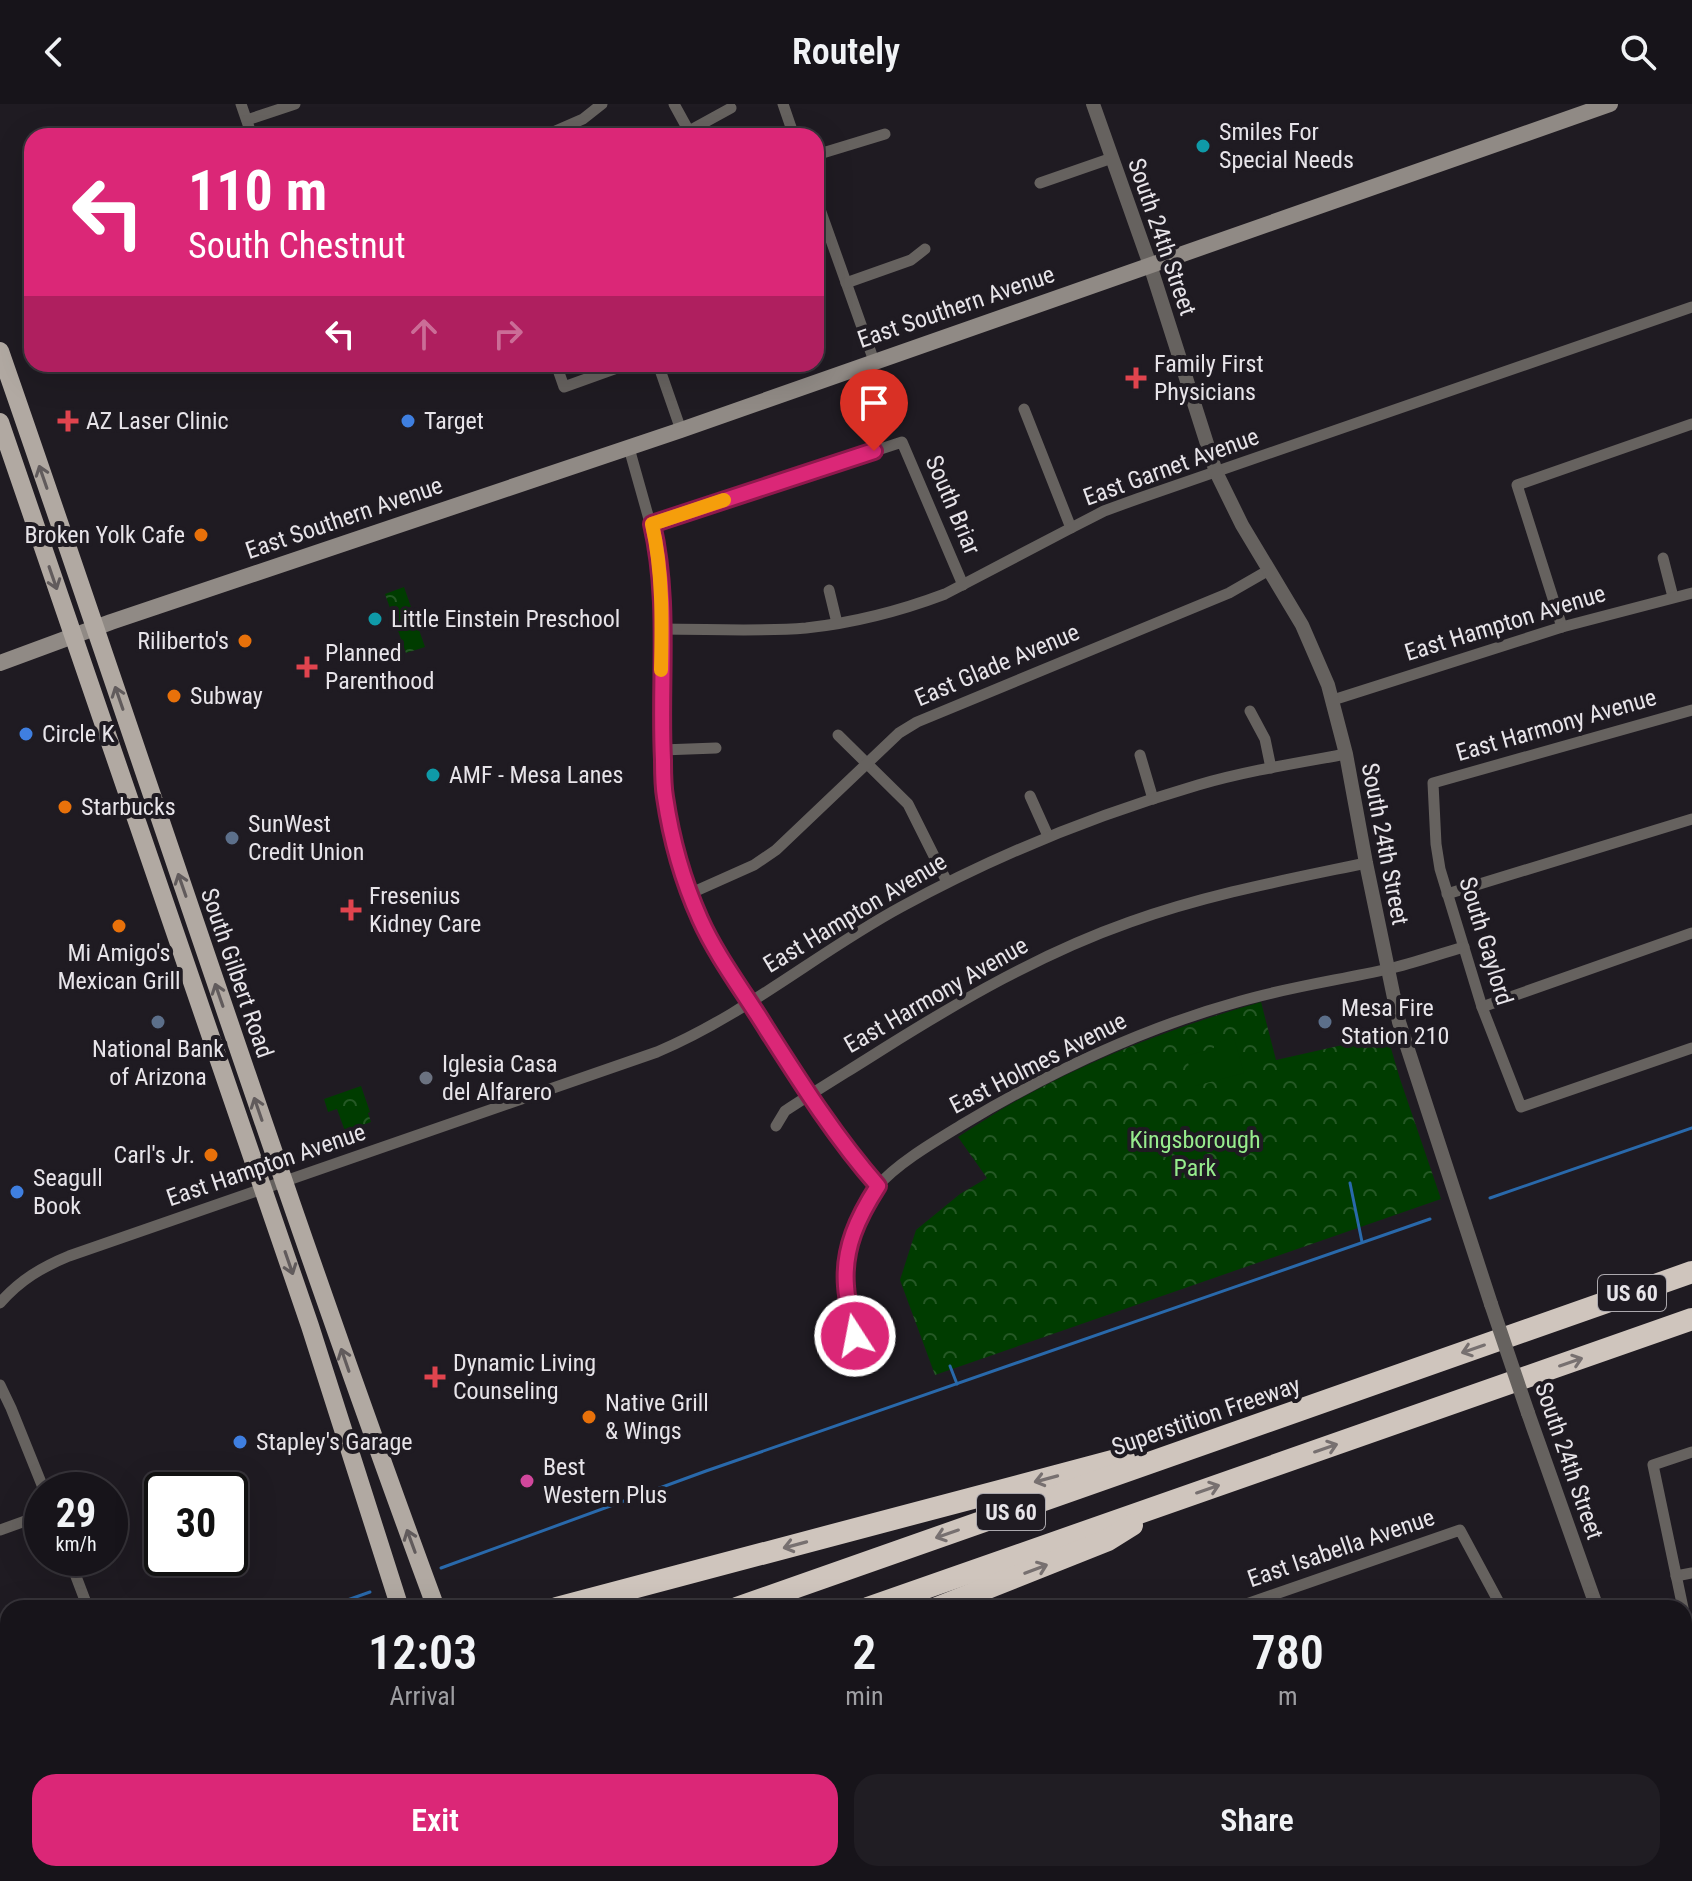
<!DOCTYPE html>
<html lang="en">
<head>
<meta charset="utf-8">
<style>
	:root { --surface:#17141a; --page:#201d23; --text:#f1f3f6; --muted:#9e9ea2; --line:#363339; --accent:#db2777 }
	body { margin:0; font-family:"Roboto Condensed",sans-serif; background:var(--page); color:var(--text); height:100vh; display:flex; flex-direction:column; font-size:30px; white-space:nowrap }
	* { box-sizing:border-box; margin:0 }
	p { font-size:26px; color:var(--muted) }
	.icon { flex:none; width:44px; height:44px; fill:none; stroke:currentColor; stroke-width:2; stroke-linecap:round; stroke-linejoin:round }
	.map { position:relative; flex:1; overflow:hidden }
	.details { position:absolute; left:0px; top:1496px; width:1692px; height:282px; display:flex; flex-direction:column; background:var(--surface); border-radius:24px 24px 0 0; box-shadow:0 8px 32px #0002,0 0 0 2px var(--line) }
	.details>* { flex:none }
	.banner { position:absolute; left:24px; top:24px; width:800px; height:244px; border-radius:24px; box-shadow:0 8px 32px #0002,0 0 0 2px var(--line); background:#db2777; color:#fff; overflow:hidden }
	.speed { position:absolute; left:24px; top:1368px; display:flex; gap:16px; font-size:40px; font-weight:700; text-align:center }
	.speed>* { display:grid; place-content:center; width:104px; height:104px; border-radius:50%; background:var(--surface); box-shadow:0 8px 32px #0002,0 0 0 2px var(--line); line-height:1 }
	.speed small { font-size:20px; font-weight:400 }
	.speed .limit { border:4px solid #111; border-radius:12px; background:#fff; color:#111 }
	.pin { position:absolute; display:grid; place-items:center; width:68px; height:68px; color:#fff; margin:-82px -34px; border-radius:50% 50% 50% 0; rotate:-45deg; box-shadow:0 0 8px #0007 }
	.pin .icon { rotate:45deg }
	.me { position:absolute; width:88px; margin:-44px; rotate:349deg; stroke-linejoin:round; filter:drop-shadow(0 0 6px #0008) }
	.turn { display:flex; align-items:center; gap:28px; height:168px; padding:0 32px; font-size:36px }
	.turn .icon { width:104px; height:104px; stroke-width:2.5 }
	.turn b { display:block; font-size:56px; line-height:68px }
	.lanes { display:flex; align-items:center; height:76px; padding:0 32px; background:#0003; justify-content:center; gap:40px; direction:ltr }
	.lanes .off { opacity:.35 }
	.eta { display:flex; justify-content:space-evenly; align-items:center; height:136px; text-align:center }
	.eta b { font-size:48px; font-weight:600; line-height:56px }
	.button { display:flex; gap:16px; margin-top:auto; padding:16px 32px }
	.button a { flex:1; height:92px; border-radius:24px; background:var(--accent); color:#fff; font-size:32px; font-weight:600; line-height:92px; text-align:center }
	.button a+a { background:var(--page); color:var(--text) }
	header { display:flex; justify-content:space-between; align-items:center; height:104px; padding:0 32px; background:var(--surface); font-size:36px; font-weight:600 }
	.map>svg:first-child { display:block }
	.park { fill:url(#park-crowns) }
	.pitch { fill:#003c00 }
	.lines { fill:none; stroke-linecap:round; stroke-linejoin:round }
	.stream { stroke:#2969ab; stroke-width:3 }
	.minor { stroke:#66625f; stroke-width:11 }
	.tertiary { stroke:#66625f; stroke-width:14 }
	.secondary { stroke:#908a85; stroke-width:16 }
	.primary { stroke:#b1a9a2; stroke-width:18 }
	.motorway { stroke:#cfc5bd; stroke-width:22 }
	.tertiary-bridge { stroke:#66625f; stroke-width:14 }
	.oneway { stroke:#615b5c }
	.oneway2 { stroke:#777070 }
	.route-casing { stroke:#8e194d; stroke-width:20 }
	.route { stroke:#db2777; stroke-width:14 }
	.slow { stroke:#f59e0b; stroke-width:14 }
	.culture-dot { fill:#0f9aa8; stroke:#1f1b22; stroke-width:3 }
	.health-dot { fill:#e0444e; stroke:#1f1b22; stroke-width:3 }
	.shop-dot { fill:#3f7fe0; stroke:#1f1b22; stroke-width:3 }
	.food-dot { fill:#e8710a; stroke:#1f1b22; stroke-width:3 }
	.service-dot { fill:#5c6f8a; stroke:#1f1b22; stroke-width:3 }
	.worship-dot { fill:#6b7280; stroke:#1f1b22; stroke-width:3 }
	.hotel-dot { fill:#d1479c; stroke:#1f1b22; stroke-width:3 }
	.labels { text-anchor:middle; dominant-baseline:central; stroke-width:8; stroke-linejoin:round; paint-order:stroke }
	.shield { fill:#1f1b22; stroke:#aba8ad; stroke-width:2 }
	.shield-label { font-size:22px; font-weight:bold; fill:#e7e4e9 }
	.poi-label { font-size:24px; fill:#e7e4e9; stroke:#1f1b22; text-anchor:start }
	.street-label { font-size:24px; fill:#e7e4e9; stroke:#1f1b22 }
	.park-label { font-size:24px; fill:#97ec8d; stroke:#1f1b22 }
</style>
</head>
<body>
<header><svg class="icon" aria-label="back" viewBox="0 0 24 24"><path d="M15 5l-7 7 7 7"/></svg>Routely<svg class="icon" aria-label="search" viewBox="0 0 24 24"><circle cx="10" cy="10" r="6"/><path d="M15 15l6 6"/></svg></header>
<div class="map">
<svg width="1692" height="1777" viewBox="0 0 1692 1777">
	<defs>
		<pattern id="park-crowns" width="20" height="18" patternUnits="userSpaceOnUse" patternTransform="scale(2)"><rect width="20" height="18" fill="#003c00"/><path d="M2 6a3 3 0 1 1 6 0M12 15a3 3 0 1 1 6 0" fill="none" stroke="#255825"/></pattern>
	</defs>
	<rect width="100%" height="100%" fill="#1f1b22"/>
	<!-- park -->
	<g class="park">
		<polygon points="404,483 425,543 406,549 385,490"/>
		<path d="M1261,898L1276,956L1387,931L1400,975L1441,1095L935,1271L900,1176L916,1126L960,1090L987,1074L958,1033C977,1021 996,1008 1016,997C1093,954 1177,922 1261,898Z"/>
		<polygon points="361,982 370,1008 368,1009 371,1018 345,1027 337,1005 328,1008 324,995"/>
	</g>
	<!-- pitch -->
	<polygon class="pitch" points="1234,934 1244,969 1195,982 1186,952 1214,944 1214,940"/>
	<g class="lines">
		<!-- stream -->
		<g class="stream">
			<polyline points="1350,1079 1362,1138"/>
			<polyline points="1490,1094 1692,1024"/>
			<polyline points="950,1262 957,1280"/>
			<polyline points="441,1464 706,1367 1430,1115"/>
			<polyline points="325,1504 370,1488"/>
			<polyline points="0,1621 8,1618"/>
		</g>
		<!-- minor -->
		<g class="minor">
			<polyline points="241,0 252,32"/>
			<polyline points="674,0 691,31"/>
			<polyline points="783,0 794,32"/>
			<polyline points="247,16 295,0"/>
			<polyline points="689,27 731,4"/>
			<polyline points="544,32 583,15 602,0"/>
			<polyline points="816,51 885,30"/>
			<polyline points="1040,79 1112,54"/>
			<polyline points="816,94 874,257"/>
			<polyline points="846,179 911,156 925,145"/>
			<polyline points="556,260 564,283 628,260"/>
			<polyline points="658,260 681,326"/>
			<polyline points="1024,305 1071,424"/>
			<polyline points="629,344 656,440 662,525 660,605 664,691 672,729 689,790 701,817 718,847 808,992 838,1035 878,1082"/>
			<polyline points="652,420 902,338 963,481"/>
			<polyline points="1663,454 1673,493"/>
			<polyline points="829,486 837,519"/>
			<polyline points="1562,523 1517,381 1692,320"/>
			<path d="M662,525C710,525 758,528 806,524C853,519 900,507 945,490L1071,424L1104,407L1137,395L1692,203"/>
			<polyline points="1333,596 1562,523 1692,489"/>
			<polyline points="1692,606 1433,679 1436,740 1440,765 1482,903 1521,1003 1692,944"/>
			<polyline points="1250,607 1265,635 1271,664"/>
			<polyline points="838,631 908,700 947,778"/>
			<polyline points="662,646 716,644"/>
			<polyline points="1140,651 1153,695"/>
			<polyline points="1030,692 1048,732"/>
			<polyline points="689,790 754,761 776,746 899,629 917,618 1229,489 1269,466"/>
			<polyline points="1447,790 1692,715"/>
			<polyline points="1482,903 1692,829"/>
			<path d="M776,1022L785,1007C817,986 850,966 883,945C961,896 1042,849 1130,818C1209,790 1285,776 1366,759"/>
			<path d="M0,1199C20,1176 42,1163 69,1152L657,948C745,911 818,848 901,803C996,751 1095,711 1198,681C1246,667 1297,659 1346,650"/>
			<path d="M855,1232C847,1194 839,1156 856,1119C861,1107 869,1093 877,1083C897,1059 939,1035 965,1019C1052,967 1143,924 1241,897C1289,883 1339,876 1388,865C1414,859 1439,850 1464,843"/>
			<polyline points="0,1281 11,1304 44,1386"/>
			<polyline points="0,1426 42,1411"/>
			<polyline points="69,1454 88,1504"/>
			<polyline points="1676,1472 1692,1469"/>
			<polyline points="1235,1504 1460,1426 1502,1504"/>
			<polyline points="1683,1504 1653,1361 1692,1348"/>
			<polyline points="1684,1510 1692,1547"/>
			<polyline points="0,1546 8,1543"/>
			<polyline points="1684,1590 1692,1589"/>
			<polyline points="1105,1770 1108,1777"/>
			<polyline points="1583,1770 1602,1777"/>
			<polyline points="1001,1777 1022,1770"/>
		</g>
		<!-- tertiary -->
		<g class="tertiary">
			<polyline points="1093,0 1150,161 1216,368 1242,421 1302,521 1328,581 1346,650 1366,759 1399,918 1491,1200"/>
			<polyline points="1528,1309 1597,1504"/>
			<polyline points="1605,1777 1608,1770"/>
		</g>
		<!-- secondary -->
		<polyline class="secondary" points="0,559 111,518 681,326 1610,0"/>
		<!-- primary -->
		<g class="primary">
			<path d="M0,247C146,666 282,1088 436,1504"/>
			<polyline points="0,318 310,1222 400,1504"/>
			<polyline points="491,1770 494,1777"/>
			<polyline points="525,1770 527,1777"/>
		</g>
		<!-- motorway -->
		<g class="motorway">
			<polyline points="557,1504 1124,1354"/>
			<polyline points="737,1504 1692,1168"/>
			<polyline points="868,1504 1692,1215"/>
			<polyline points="937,1504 1108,1436 1132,1421"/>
			<polyline points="0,1731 8,1727"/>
			<polyline points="0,1763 8,1760"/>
			<polyline points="95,1777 114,1770"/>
			<polyline points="229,1777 254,1770"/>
		</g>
		<!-- tertiary-bridge -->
		<polyline class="tertiary-bridge" points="1491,1200 1528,1309"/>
	</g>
	<!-- one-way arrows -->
	<defs><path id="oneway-shaft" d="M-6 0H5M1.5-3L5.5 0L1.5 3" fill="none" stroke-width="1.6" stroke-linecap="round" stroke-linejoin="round" transform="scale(2)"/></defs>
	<g class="oneway">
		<use href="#oneway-shaft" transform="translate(43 373) rotate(-109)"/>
		<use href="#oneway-shaft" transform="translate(53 474) rotate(71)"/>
		<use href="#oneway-shaft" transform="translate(119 594) rotate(-109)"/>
		<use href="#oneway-shaft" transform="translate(182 781) rotate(-109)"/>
		<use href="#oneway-shaft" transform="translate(219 891) rotate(-109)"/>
		<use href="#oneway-shaft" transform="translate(258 1005) rotate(-109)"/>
		<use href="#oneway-shaft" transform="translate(289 1159) rotate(71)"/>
		<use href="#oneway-shaft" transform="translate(345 1256) rotate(-109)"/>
		<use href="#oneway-shaft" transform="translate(411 1437) rotate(-110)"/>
	</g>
	<g class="oneway2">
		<use href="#oneway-shaft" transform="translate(1473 1245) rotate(161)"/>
		<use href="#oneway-shaft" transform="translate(1571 1258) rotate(-19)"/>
		<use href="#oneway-shaft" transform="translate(1326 1344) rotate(-19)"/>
		<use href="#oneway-shaft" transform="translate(1046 1375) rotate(165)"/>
		<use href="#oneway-shaft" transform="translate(1208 1385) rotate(-19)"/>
		<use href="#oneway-shaft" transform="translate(947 1430) rotate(161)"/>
		<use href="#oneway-shaft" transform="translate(795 1441) rotate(165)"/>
		<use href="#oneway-shaft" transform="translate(1036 1465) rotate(-21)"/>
	</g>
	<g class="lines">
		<defs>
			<path id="route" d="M855,1232C852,1216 847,1199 846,1182C843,1144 858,1113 878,1082C835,1033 801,979 766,924C744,888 717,853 700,815C683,777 671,734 665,693C663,681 663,668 663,656C659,578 670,497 652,420L874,347"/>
		</defs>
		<!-- route casing -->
		<use href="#route" class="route-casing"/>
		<!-- route -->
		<use href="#route" class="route"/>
		<!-- slow -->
		<path class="slow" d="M661,566C662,518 663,468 652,420L724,396"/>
	</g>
	<!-- markers -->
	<g class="culture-dot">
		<circle cx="1203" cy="42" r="8"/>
		<circle cx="375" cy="515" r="8"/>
		<circle cx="433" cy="671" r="8"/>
	</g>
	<g class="health-dot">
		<path d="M1132 262h8v8h8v8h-8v8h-8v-8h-8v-8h8z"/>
		<path d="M64 305h8v8h8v8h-8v8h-8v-8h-8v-8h8z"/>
		<path d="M303 551h8v8h8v8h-8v8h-8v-8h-8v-8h8z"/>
		<path d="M347 794h8v8h8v8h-8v8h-8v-8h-8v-8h8z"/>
		<path d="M431 1261h8v8h8v8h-8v8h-8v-8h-8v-8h8z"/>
	</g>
	<g class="shop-dot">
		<circle cx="408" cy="317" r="8"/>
		<circle cx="26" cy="630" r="8"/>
		<circle cx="17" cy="1088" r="8"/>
		<circle cx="240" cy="1338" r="8"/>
	</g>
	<g class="food-dot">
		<circle cx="201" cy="431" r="8"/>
		<circle cx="245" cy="537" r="8"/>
		<circle cx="174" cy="592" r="8"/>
		<circle cx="65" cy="703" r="8"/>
		<circle cx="119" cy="822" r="8"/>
		<circle cx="211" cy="1051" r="8"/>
		<circle cx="589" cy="1313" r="8"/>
	</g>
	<g class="service-dot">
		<circle cx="232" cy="734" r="8"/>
		<circle cx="158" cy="918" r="8"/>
		<circle cx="1325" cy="918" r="8"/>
	</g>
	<circle class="worship-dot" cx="426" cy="974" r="8"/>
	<circle class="hotel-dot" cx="527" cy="1377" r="8"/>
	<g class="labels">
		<!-- shield labels -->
		<g class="shield">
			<rect x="1598" y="1171" width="68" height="36" rx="6"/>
			<rect x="977" y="1390" width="68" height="36" rx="6"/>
		</g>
		<g class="shield-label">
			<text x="1632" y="1189">US 60</text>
			<text x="1011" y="1408">US 60</text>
		</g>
		<!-- poi labels -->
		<g class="poi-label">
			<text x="1219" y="28">Smiles For<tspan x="1219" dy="28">Special Needs</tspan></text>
			<text x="1154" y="260">Family First<tspan x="1154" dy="28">Physicians</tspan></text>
			<text x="86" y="317">AZ Laser Clinic</text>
			<text x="424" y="317">Target</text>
			<text x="185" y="431" text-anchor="end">Broken Yolk Cafe</text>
			<text x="391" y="515">Little Einstein Preschool</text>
			<text x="229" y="537" text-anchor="end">Riliberto's</text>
			<text x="325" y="549">Planned<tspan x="325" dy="28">Parenthood</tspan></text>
			<text x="190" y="592">Subway</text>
			<text x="42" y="630">Circle K</text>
			<text x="449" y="671">AMF - Mesa Lanes</text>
			<text x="81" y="703">Starbucks</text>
			<text x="248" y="720">SunWest<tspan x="248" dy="28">Credit Union</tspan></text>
			<text x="369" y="792">Fresenius<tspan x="369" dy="28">Kidney Care</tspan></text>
			<text x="119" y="849" text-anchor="middle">Mi Amigo's<tspan x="119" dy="28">Mexican Grill</tspan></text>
			<text x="1341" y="904">Mesa Fire<tspan x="1341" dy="28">Station 210</tspan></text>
			<text x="158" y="945" text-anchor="middle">National Bank<tspan x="158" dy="28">of Arizona</tspan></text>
			<text x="442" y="960">Iglesia Casa<tspan x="442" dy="28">del Alfarero</tspan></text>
			<text x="195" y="1051" text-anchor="end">Carl's Jr.</text>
			<text x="33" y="1074">Seagull<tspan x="33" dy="28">Book</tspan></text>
			<text x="453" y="1259">Dynamic Living<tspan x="453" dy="28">Counseling</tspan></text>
			<text x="605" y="1299">Native Grill<tspan x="605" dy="28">&amp; Wings</tspan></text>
			<text x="256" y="1338">Stapley's Garage</text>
			<text x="543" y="1363">Best<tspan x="543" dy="28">Western Plus</tspan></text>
		</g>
		<!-- street labels -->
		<g class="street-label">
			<text transform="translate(1162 133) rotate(71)">South 24th Street</text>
			<text transform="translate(956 203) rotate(-19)">East Southern Avenue</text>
			<text transform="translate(1171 363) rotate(-20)">East Garnet Avenue</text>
			<text transform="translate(953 401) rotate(67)">South Briar</text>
			<text transform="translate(344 414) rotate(-19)">East Southern Avenue</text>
			<text transform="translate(1505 519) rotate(-17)">East Hampton Avenue</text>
			<text transform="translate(997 561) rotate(-23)">East Glade Avenue</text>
			<text transform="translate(1556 621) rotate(-16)">East Harmony Avenue</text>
			<text transform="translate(1385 740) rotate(79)">South 24th Street</text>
			<text transform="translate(855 809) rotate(-31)">East Hampton Avenue</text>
			<text transform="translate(1486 837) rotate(73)">South Gaylord</text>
			<text transform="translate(237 869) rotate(71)">South Gilbert Road</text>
			<text transform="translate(936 891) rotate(-30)">East Harmony Avenue</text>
			<text transform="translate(1038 959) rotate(-27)">East Holmes Avenue</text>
			<text transform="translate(266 1061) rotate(-19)">East Hampton Avenue</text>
			<text transform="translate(1206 1312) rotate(-19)">Superstition Freeway</text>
			<text transform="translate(1569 1357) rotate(71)">South 24th Street</text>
			<text transform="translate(1341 1444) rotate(-19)">East Isabella Avenue</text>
		</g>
		<!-- park labels -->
		<g class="park-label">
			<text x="1195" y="1036">Kingsborough<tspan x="1195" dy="28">Park</tspan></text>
		</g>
	</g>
</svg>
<div class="speed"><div>29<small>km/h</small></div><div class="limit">30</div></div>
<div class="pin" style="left:874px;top:347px;background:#d93025"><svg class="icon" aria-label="arrive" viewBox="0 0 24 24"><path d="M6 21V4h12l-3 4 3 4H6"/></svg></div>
<svg class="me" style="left:855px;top:1232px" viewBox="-20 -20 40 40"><circle r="17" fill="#db2777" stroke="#fff" stroke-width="3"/><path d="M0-11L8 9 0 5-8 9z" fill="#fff"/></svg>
<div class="banner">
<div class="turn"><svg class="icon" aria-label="left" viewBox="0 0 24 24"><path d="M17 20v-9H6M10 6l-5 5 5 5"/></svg><div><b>110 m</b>South Chestnut</div></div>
<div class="lanes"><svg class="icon" aria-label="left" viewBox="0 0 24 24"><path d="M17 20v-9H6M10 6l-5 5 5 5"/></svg><svg class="icon off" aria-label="ahead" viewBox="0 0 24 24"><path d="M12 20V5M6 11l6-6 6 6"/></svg><svg class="icon off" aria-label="right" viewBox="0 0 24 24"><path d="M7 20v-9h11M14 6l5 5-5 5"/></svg></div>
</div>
<section class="details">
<div class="eta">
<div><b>12:03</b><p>Arrival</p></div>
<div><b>2</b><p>min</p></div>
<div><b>780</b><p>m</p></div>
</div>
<div class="button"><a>Exit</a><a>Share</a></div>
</section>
</div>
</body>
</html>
